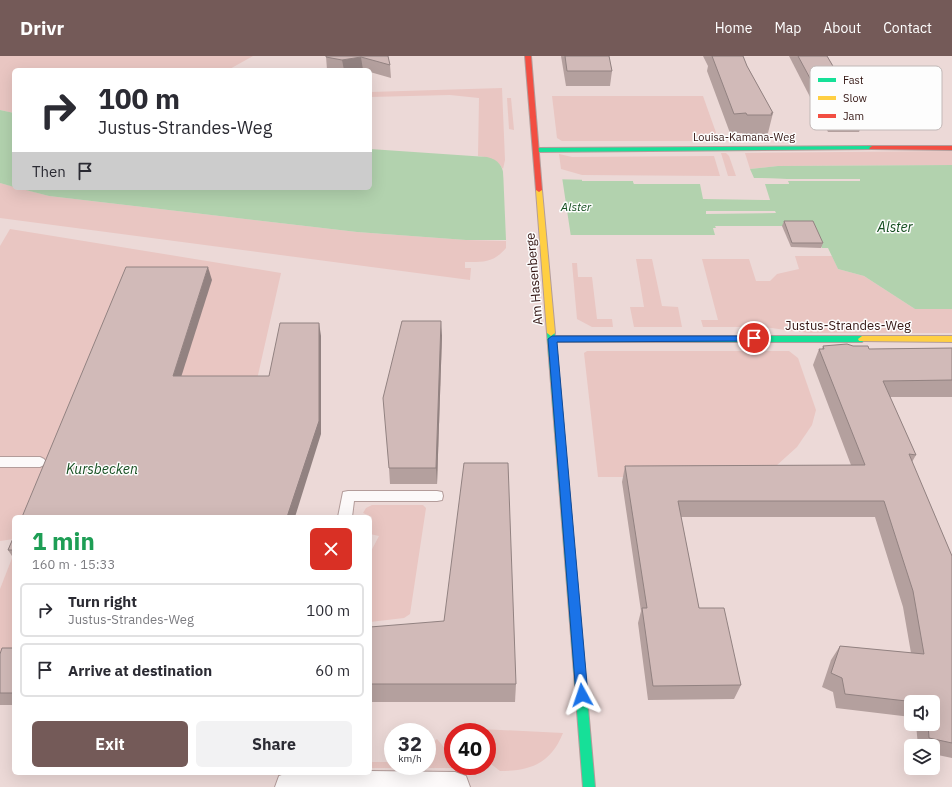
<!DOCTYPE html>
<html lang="en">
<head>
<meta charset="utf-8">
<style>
	:root { --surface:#fff; --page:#f2f2f3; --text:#2b2b33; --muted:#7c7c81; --line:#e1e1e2; --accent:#745a58 }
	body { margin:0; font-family:"IBM Plex Sans",sans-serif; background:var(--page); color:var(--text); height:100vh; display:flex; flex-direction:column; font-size:15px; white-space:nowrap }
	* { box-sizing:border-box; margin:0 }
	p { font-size:13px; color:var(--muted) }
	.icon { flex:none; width:22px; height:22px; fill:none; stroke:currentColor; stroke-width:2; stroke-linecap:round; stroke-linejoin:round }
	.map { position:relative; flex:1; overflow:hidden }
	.drawer { position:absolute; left:12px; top:459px; width:360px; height:260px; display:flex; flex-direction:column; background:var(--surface); border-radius:6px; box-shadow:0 4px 16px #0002 }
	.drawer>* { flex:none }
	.top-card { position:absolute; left:12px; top:12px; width:360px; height:122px; border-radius:6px; box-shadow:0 4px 16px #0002; background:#fff; color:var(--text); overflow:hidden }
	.controls { position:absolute; left:904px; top:639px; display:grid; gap:8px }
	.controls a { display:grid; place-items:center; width:36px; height:36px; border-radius:6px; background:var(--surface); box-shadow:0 4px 16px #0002; font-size:20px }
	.speed { position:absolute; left:384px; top:667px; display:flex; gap:8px; font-size:20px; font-weight:700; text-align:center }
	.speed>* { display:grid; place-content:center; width:52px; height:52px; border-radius:50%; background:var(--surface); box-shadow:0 4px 16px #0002; line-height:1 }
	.speed small { font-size:10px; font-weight:400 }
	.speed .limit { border:6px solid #d22; background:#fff; color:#111 }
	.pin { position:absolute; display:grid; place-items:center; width:34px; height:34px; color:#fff; margin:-17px; border:2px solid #fff; border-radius:50%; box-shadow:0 1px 4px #0007 }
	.me { position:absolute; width:44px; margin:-22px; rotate:355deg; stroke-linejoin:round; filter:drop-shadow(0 0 3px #0008) }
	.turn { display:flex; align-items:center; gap:14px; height:84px; padding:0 20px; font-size:18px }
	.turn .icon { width:52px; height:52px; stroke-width:2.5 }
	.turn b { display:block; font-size:28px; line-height:34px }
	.then { display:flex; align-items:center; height:38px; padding:0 20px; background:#0003; gap:8px; font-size:15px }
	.round { display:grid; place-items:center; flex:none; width:42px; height:42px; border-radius:6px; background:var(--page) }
	.overview { display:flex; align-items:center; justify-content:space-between; height:68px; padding:0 20px }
	h1 { font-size:24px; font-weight:700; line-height:30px; color:#1e9e55 }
	.primary-button { display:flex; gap:8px; margin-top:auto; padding:8px 20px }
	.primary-button a { flex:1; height:46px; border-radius:6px; background:var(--accent); color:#fff; font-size:16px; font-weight:700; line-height:46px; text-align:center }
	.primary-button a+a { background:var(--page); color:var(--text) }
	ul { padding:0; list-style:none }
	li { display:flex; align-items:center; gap:12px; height:54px; margin:0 8px 6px; padding:0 12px; border:2px solid var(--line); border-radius:6px }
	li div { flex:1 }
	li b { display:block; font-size:15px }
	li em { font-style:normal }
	header { display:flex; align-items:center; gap:24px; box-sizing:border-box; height:56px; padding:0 20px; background:var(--accent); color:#fff }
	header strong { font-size:19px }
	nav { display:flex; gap:22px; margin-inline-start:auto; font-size:14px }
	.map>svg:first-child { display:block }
	.green { fill:#e9c6c2 }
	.water { fill:#b2d2ae; fill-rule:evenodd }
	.pier { fill:#ecd9d7 }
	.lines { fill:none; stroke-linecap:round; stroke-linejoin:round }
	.lane-casing { stroke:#b39c9a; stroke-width:2 }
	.street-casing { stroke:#b39c9a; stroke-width:2 }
	.fast-casing { stroke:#b39c9a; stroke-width:2 }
	.slow-casing { stroke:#b39c9a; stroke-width:2 }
	.jam-casing { stroke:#b39c9a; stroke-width:2 }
	.lane { fill:#fcf9f9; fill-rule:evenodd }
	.street { fill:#fcf9f9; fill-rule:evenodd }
	.fast { fill:#16e098; fill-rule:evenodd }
	.slow { fill:#ffcf43; fill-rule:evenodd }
	.jam { fill:#f24e42; fill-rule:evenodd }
	.wall { fill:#b4a09e }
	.shaded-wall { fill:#928281 }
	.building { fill:#d1bab8; stroke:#928281 }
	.route { fill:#1a73e8; stroke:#114b97 }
	.labels { text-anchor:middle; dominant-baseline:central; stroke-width:3; stroke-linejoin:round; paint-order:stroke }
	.far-street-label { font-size:11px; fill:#341613; stroke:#fdfdfd }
	.far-water-label { font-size:12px; font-style:italic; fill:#164f21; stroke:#fdfdfd }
	.street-label { font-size:13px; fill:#341613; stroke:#fdfdfd }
	.water-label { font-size:14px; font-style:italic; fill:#164f21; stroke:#fdfdfd }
	.key { fill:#fdfdfd; stroke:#c1b8b7; stroke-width:1 }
	.key-label { font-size:11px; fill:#341613 }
</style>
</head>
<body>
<header>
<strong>Drivr</strong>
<nav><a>Home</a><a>Map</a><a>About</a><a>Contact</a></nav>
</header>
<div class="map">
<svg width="952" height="731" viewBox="0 0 952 731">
	<rect width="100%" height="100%" fill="#ecd9d7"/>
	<!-- green -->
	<g class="green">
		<polygon points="0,0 253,0 228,14 14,14 14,57 0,54"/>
		<path d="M502,32L505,104L503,113C498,104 488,101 478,100L479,42L450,39L370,41V36Z"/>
		<polygon points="552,40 703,40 719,85 562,85 557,82"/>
		<polygon points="507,42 511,42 514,74 509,73"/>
		<polygon points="952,95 952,109 778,110 750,113 745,97"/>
		<polygon points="721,97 726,97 729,100 736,120 728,120"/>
		<polygon points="559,98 572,101 714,100 720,120 582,119 561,113"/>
		<path d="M0,127L49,140L357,176L466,184L506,185V192C493,207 484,206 465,206V212H471L470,224L0,162Z"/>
		<polygon points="10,173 281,217 226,461 14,461 14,483 0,485 0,190"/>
		<polygon points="795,200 832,200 838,213 864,220 915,253 952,253 952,277 808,277 764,271 703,271 701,264 718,264 702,203 749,203 756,225 770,225 777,218 799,213"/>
		<polygon points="636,203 652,203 662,250 678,251 682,271 634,271 630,251 644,251"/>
		<polygon points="572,207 577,207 578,221 592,221 597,263 612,263 613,271 592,271 577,263"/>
		<polygon points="587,295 789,295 798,302 816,354 812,369 797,391 776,410 743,421 598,421 584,297"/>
		<polygon points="372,449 423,449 426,452 410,558 404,562 370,566 370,497 379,480 370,478 370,467 372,461 363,457 366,452"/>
		<polygon points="14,497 14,606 0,607 0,533"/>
		<path d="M461,672L563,677C551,707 531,715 500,715L487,705V676H464Z"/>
		<polygon points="437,683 453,702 453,710 459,710 457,712 370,712 370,706 393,706 393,710 427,710 427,691"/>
	</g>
	<!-- water -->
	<g class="water">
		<polygon points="0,54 14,57 14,131 0,127"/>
		<path d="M370,93L487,101C499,104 503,110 504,122L633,125L634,128H700L703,143L770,144L765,128H789L787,123L754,122L750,113L778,110L952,109V253H915L864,220L838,213L828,192H822L811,170H715L716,172H713L715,179H506V184H466L357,176L49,140L18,132H370ZM706,155H775L776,157L706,158Z"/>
	</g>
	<!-- pier -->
	<g class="pier">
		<polygon points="503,113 505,113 506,121 562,121 571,181 508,181 508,184 506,184"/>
		<polygon points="752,122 787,123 860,123 860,125 788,125 789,128 763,128 765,126 786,126 754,124"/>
		<polygon points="582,123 633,123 635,126 700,126 702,128 634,128 633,125 582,125"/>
	</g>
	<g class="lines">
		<defs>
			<g id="lane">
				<polygon points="0,401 40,401 44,403 46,406 44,409 40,411 0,411"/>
				<polygon points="348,435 437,435 442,436 443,440 442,444 437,445 354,445 352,461 338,461 343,436"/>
			</g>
			<polygon id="street" points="370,715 455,716 466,720 470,731 275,731 279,720 287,717 370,717"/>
			<g id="fast">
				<polygon points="872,90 875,92 874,93 536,96 533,94 536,92"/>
				<polygon points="551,274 554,275 555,280 862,280 866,283 862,286 556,286 595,731 583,731 547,277"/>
			</g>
			<g id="slow">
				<polygon points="539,132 542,134 555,277 551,280 547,277 536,134"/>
				<polygon points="862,280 952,280 952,286 859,285 858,283"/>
			</g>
			<g id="jam">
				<polygon points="525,0 531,0 542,134 539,136 536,134"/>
				<polygon points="872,90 952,90 952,94 870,93 869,92"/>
			</g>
		</defs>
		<!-- lane casing -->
		<use href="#lane" class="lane-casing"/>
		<!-- street casing -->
		<use href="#street" class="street-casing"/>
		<!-- fast casing -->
		<use href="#fast" class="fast-casing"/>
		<!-- slow casing -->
		<use href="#slow" class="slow-casing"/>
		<!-- jam casing -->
		<use href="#jam" class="jam-casing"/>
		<!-- lane -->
		<use href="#lane" class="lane"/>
		<!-- street -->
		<use href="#street" class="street"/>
		<!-- fast -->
		<use href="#fast" class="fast"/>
		<!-- slow -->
		<use href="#slow" class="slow"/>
		<!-- jam -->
		<use href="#jam" class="jam"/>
	</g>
	<!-- wall -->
	<g class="wall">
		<polygon points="326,0 388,0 390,9 391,22 370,16 370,14 327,14"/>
		<polygon points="561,0 609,0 612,15 610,30 566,30"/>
		<polygon points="703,0 743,0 747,10 773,57 768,77 767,78 742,78 742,77 730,77 707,15 708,10"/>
		<polygon points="789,0 827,0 864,63 859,76 828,76"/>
		<polygon points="784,165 823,187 821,192 791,191 782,170"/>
		<polygon points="442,280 437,428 390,428 389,412"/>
		<polygon points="823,290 853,290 869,293 952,292 952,341 890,341 916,399 912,406 952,500 952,702 933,698 933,690 918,690 916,668 933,668 933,646 911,646 911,661 836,652 833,636 822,631 831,604 840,590 911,597 903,551 875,461 681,461 699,552 741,629 734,643 648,644 638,567 641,555 622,426 625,410 851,409 813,309 819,293 822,293"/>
		<polygon points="14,480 14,503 8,494"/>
		<polygon points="370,571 516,628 515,646 370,646"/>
		<polygon points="14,592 14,649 0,649 0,598"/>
	</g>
	<!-- shaded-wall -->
	<g class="shaded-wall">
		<polygon points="361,1 363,14 344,14 342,4"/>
		<polygon points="208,211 212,224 177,334 173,320"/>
		<polygon points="441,265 442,280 437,428 436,412"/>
		<polygon points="319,267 321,280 321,378 295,461 287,461"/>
	</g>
	<!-- building -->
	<g class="building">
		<polygon points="326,0 388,0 390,9 361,1 342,4 326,1"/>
		<polygon points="565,0 609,0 612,15 567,15"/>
		<polygon points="712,0 743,0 747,10 773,57 771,57 772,59 747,59 746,57 734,58"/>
		<polygon points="798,0 827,0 864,63 832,63"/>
		<polygon points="784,165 813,165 823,187 792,187"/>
		<polygon points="126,211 208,211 173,320 269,320 280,267 319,267 319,365 287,461 22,461"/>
		<polygon points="402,265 441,265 436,412 389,412 383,342"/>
		<polygon points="847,288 853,290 868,290 869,293 952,292 952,324 883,325 916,399 909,398 952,500 952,687 929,682 928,668 933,668 933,646 915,646 845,638 842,622 831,617 840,590 924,598 913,535 884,445 678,445 699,552 724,552 741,629 653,630 642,552 647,552 625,410 865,409 819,293 824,293 823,290"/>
		<polygon points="464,407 508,407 516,628 370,628 370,571 444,565"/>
		<polygon points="14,480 14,494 8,494"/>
		<polygon points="2,592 14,592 14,637 0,637 0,598"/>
	</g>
	<!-- route -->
	<polygon class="route" points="552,280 754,280 758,282 754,285 557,286 588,639 586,643 582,644 578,643 576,639 548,283"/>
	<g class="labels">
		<!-- far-street labels -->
		<g class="far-street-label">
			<text x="744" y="81">Louisa-Kamana-Weg</text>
		</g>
		<!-- far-water labels -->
		<g class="far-water-label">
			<text x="576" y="150">Alster</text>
		</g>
		<!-- street labels -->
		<g class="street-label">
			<text transform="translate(534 223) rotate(-95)">Am Hasenberge</text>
			<text x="848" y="269">Justus-Strandes-Weg</text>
		</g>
		<!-- water labels -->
		<g class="water-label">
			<text x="895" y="171">Alster</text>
			<text x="102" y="413">Kursbecken</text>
		</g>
	</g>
	<!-- legend -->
	<rect x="810" y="10" width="132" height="64" rx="6" class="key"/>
	<rect x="818" y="22" width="18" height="4" fill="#16e098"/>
	<rect x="818" y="40" width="18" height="4" fill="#ffcf43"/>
	<rect x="818" y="58" width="18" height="4" fill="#f24e42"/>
	<g class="key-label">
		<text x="843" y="28">Fast</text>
		<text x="843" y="46">Slow</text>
		<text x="843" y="64">Jam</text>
	</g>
</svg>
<div class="controls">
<a><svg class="icon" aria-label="sound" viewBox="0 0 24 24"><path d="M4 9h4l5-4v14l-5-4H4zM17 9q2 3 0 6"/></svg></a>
<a><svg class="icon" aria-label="layers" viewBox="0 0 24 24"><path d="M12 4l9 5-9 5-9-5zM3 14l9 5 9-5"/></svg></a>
</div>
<div class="speed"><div>32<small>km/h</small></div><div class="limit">40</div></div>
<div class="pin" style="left:754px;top:282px;background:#d93025"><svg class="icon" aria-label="arrive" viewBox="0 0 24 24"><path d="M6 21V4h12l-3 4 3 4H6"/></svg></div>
<svg class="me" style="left:582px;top:639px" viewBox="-20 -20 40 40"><path d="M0-17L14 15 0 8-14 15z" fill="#1a73e8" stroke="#fff" stroke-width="4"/></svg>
<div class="top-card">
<div class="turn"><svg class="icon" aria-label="right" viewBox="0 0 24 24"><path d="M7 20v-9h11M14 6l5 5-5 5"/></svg><div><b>100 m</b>Justus-Strandes-Weg</div></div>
<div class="then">Then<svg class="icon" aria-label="arrive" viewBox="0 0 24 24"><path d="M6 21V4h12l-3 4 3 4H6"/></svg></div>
</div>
<section class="drawer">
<div class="overview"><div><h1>1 min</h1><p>160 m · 15:33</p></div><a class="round" style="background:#d93025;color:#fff"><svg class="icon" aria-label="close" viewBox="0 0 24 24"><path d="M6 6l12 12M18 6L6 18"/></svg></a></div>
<ul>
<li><svg class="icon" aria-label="right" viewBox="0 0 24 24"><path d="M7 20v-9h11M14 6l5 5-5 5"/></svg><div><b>Turn right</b><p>Justus-Strandes-Weg</p></div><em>100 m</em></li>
<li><svg class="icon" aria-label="arrive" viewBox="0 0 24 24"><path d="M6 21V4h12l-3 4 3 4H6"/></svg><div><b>Arrive at destination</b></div><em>60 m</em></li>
</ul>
<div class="primary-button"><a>Exit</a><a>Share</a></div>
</section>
</div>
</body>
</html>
